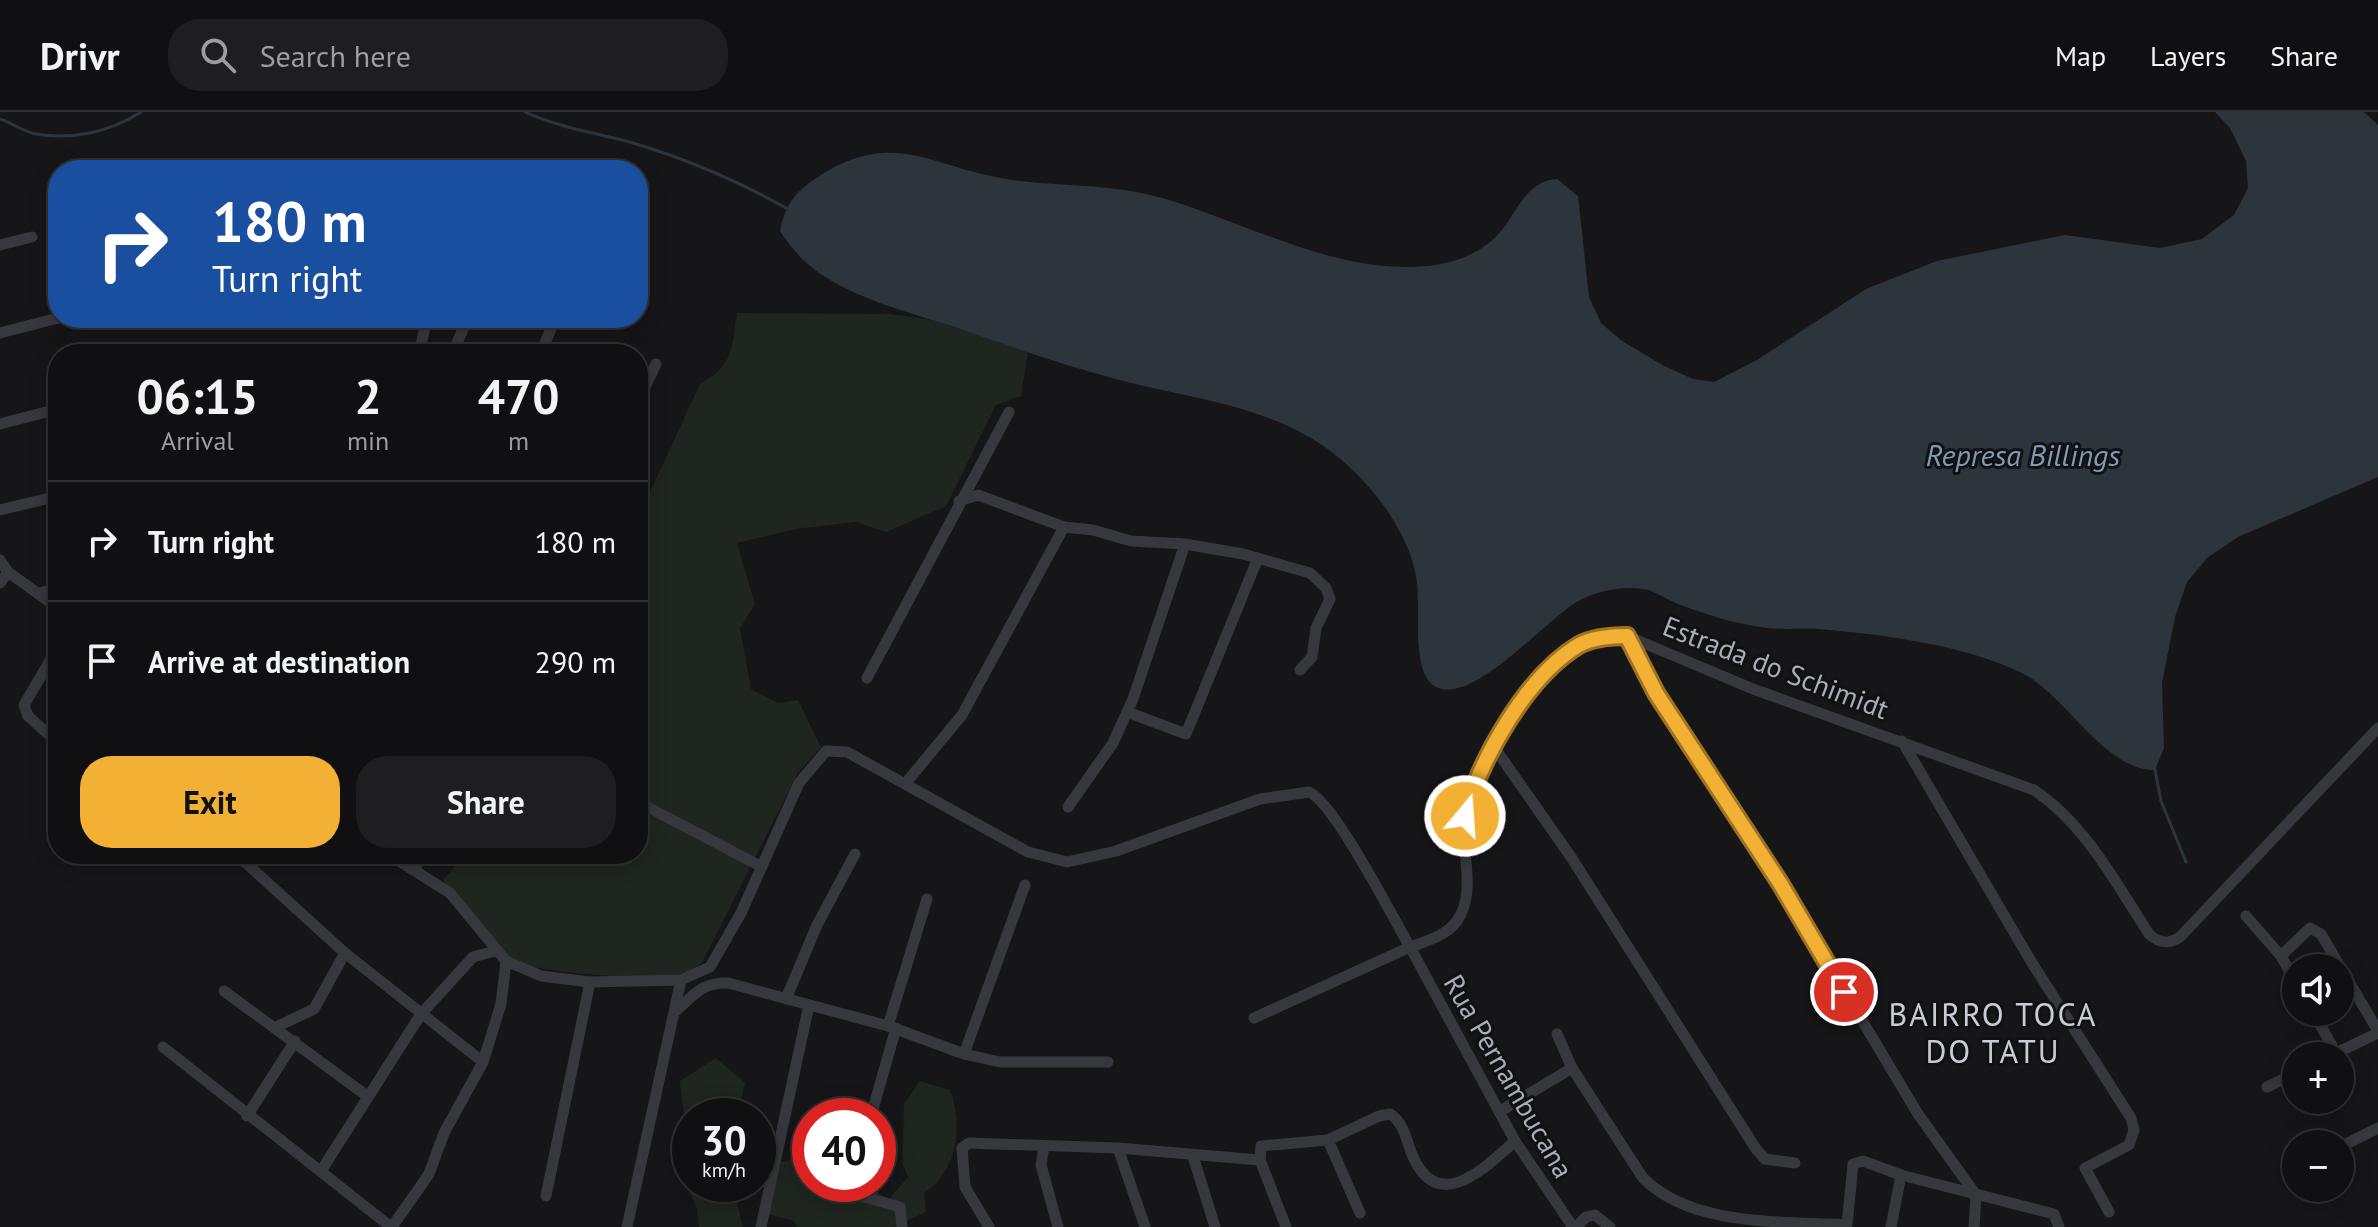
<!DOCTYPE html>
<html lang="en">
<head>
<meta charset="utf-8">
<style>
	:root { --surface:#101012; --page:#1e1e20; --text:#f1f3f6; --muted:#9c9d9f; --line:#303032; --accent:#f2b134 }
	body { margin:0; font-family:"PT Sans",sans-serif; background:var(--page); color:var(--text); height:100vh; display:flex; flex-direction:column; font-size:30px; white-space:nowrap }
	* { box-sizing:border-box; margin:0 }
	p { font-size:26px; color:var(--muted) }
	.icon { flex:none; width:44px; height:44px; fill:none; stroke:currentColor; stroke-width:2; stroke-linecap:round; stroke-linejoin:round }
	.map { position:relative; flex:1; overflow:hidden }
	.drawer { position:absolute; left:48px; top:232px; width:600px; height:520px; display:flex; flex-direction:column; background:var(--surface); border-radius:32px; box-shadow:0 4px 20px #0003,0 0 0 2px var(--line) }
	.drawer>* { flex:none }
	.top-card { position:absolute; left:48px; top:48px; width:600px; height:168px; border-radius:32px; box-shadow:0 4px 20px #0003,0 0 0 2px var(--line); background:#1a4fa0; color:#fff; overflow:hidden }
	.fabs { position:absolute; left:2282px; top:842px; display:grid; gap:16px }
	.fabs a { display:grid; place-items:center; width:72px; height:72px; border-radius:50%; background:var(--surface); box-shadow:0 4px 20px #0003,0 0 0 2px var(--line); font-size:40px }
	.speed { position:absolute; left:672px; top:986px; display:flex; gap:16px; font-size:40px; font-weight:700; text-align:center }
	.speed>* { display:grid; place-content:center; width:104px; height:104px; border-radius:50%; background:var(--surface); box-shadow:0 4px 20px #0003,0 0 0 2px var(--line); line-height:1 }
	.speed small { font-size:20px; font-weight:400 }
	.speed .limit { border:12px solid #d22; background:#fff; color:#111 }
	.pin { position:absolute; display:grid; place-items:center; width:68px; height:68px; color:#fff; margin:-34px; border:4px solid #fff; border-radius:50%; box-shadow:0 2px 8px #0007 }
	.me { position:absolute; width:88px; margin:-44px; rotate:18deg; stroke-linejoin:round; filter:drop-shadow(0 0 6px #0008) }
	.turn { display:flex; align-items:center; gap:28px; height:168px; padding:0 32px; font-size:36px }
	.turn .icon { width:104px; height:104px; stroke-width:2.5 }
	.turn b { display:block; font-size:56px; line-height:68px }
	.eta { display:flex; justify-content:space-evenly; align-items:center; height:136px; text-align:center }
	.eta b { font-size:48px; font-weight:800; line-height:56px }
	.action { display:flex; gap:16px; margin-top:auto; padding:16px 32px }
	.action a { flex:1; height:92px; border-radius:32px; background:var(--accent); color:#111; font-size:32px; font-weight:800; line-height:92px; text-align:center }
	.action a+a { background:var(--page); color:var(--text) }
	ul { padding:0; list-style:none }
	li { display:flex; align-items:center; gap:24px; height:120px; padding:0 32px; border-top:2px solid var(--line) }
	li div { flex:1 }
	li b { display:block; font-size:30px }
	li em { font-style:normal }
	header { display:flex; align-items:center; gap:48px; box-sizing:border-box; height:112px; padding:0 40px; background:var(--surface); border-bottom:2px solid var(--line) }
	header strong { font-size:38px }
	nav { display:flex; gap:44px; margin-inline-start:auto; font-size:28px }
	.search { width:560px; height:72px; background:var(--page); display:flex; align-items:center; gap:20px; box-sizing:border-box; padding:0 28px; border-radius:32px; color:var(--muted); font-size:30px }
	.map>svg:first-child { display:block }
	.green { fill:#1e261f }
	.water { fill:#2c353c }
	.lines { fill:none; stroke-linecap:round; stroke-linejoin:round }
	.stream { stroke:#2c353c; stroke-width:3 }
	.minor { stroke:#37383d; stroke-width:11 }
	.route-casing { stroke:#9d7322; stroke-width:20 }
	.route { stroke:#f2b134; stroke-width:14 }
	.labels { text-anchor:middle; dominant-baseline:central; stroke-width:6; stroke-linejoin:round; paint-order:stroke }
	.street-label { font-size:28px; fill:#a8adb8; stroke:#111113 }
	.water-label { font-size:30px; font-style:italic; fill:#7f9bb3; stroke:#111113 }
	.quarter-label { font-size:32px; letter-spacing:2px; fill:#c9ccd4; stroke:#111113 }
</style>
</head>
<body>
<header>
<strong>Drivr</strong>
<div class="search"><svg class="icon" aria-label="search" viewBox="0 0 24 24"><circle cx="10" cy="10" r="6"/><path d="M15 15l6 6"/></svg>Search here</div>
<nav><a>Map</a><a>Layers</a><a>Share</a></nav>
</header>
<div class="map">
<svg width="2378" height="1115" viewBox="0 0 2378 1115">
	<rect width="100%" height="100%" fill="#161618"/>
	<!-- green -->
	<g class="green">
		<path d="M737,201L890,202L932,208L1028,239L1021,284L996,293L946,394L886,420L856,410L795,417L737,431L755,492L740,516L751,577L778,591L798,588L821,635L798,661L703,849C700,852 694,859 689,861C666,871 532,861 511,848C483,829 464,795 443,768L466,742H638V406L700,272C733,254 732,236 737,201Z"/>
		<polygon points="716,946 745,971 737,1004 690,1004 690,1072 732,1072 743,1115 699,1115 697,1096 680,1062 689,1042 680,969"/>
		<path d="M920,969L950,978C963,1014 958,1058 924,1081L926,1100L894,1115H798L794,1109L768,1102L774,1051L794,1047L810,1051V1072H863L889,1087L908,1065L902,1051L904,992Z"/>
	</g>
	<!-- water -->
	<path class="water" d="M2215,0H2364L2378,13V365L2238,425L2207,446L2187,470L2175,505L2162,571L2164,636L2155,658C2105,659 2066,583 2022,561C1965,533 1881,522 1818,517C1801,516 1784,518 1767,516C1736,512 1707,503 1678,492C1668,488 1658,481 1648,478C1628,473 1600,478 1582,487C1549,503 1474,594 1436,575C1409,561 1422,491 1416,464C1407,416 1370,370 1333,341C1281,300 1214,290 1153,276C1085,261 1018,237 952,214C911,201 864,189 827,166C806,153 793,139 780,119C786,90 796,79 821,63C895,17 931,55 1006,67C1057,75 1111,71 1162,86C1242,109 1326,157 1411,155C1441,154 1466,149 1490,130C1516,110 1521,69 1557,67L1578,84L1589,185L1601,211L1622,229L1664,254L1693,267L1714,270L1757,248L1866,177L1937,149L2065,123L2160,136L2202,127L2234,103L2248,76L2246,49L2230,16Z"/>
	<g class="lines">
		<!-- stream -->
		<g class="stream">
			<path d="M525,0C558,15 591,20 626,29C682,45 736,68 786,96"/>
			<path d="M0,7C12,11 24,20 36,22C73,28 110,20 141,0"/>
			<polyline points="2155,658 2161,689 2186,750"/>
		</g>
		<!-- minor -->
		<g class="minor">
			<polyline points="0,133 32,125"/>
			<polyline points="0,221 58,206"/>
			<polyline points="419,242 427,206"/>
			<polyline points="452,242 468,206"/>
			<polyline points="540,242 551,217"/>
			<polyline points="638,289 656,252"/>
			<polyline points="0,312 58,297"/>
			<polyline points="959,389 978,383 1064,415 1093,418 1131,429 1185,432 1243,442 1310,461 1326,476 1330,487 1316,516 1312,545 1300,558"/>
			<polyline points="0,398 58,384"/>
			<polyline points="0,448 8,460 58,496"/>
			<polyline points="0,471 8,460"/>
			<polyline points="39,481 58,476"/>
			<polyline points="1627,524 1656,581 1780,771 1918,1002 1976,1083 1974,1115"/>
			<polyline points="58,535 24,593 28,604 58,631"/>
			<polyline points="867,566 1009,300"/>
			<polyline points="1127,600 1186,622 1258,446"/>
			<polyline points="1902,629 2032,851 2131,1006 2134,1018 2129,1033 2085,1056 2109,1100"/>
			<polyline points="1494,635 1571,745 1756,1037 1765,1047 1795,1051"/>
			<polyline points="905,672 962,603 1064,415"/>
			<polyline points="638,690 762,755"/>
			<polyline points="1068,695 1113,631 1133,587 1185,432"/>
			<polyline points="236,742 345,841 483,950"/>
			<path d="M388,742L450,781L506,849L541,864L590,870L681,868L710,855L741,801L799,671L826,639L847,640L1028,740L1067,750L1116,739L1260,687L1309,680C1334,690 1393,806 1410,835C1427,829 1446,824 1457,809C1477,780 1461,740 1464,707C1471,654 1532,560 1580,533C1594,525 1611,524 1627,524L1753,577L2034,678C2085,712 2116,771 2149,822C2159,831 2168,833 2180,825L2378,616"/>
			<polyline points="415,757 422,742"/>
			<polyline points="2246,804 2281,844 2310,816 2321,822 2378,919"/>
			<polyline points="2281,844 2296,871"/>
			<polyline points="224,879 367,984"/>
			<polyline points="786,887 817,813 855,742"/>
			<path d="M676,899C694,883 702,870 728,871L888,914L964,942L1025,773"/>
			<polyline points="2313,900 2336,941"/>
			<polyline points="1254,906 1410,835 1515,1029 1573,1115"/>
			<polyline points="888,914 927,787"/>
			<polyline points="276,915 314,897 345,841"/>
			<path d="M1557,922L1572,956L1643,1066C1692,1115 1782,1109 1847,1113L1853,1052L1863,1049L1901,1063L2054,1102L2059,1115"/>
			<polyline points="163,935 391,1115"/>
			<polyline points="964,942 1000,950 1108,950"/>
			<polyline points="2330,944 2378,921"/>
			<polyline points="2267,975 2296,961"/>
			<polyline points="1499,1000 1572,956"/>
			<polyline points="247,1004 295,929"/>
			<polyline points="871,1004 896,916"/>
			<polyline points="1328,1028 1360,1101"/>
			<polyline points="1044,1034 1041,1053 1058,1115"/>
			<polyline points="2340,1035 2378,1016"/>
			<polyline points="1118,1036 1145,1115"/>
			<polyline points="1193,1044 1215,1115"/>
			<polyline points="321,1059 421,902 473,845 495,839"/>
			<polyline points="852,1072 850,1081 900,1095 902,1115"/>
			<polyline points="546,1084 590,870"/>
			<polyline points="392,1115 429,1062 444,1021 483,950 501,892 506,849"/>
			<polyline points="627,1115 681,868"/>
			<polyline points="761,1115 809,893"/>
			<polyline points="989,1115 965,1075 962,1036 969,1031 1118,1036 1260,1048"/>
			<path d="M1286,1115L1260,1048L1261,1034L1328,1028L1379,1004L1390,1002C1403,1010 1406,1026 1411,1040C1436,1104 1483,1058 1515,1029"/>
			<polyline points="1576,1115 1586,1105 1595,1103 1610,1115"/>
			<polyline points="1891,1115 1901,1063"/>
		</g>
	</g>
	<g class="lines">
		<defs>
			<path id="route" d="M1465,704C1480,647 1527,564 1579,533C1594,525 1611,524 1627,524L1656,581L1780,771L1844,880"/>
		</defs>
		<!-- route casing -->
		<use href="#route" class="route-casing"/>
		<!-- route -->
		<use href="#route" class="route"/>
	</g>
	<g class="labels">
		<!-- street labels -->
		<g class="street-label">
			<text transform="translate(1776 555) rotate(21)">Estrada do Schimidt</text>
			<text transform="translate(1509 964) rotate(60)">Rua Pernambucana</text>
		</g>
		<!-- water labels -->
		<g class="water-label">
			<text x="2023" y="342">Represa Billings</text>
		</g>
		<!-- quarter labels -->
		<g class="quarter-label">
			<text x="1993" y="902">BAIRRO TOCA<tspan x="1993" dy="37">DO TATU</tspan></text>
		</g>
	</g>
</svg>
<div class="fabs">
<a><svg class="icon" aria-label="sound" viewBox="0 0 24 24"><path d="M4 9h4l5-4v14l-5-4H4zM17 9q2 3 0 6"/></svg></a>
<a>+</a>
<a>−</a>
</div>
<div class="speed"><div>30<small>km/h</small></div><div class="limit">40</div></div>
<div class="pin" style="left:1844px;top:880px;background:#d93025"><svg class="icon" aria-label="arrive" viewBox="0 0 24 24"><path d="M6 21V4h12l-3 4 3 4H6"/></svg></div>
<svg class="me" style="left:1465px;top:704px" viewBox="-20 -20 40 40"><circle r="17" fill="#f2b134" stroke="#fff" stroke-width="3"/><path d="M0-11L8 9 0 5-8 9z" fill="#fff"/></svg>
<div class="top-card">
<div class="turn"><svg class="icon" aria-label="right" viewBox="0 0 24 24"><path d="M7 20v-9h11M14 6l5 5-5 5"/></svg><div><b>180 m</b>Turn right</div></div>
</div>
<section class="drawer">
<div class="eta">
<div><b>06:15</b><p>Arrival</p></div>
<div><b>2</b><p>min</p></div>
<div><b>470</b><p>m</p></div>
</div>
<ul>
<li><svg class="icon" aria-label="right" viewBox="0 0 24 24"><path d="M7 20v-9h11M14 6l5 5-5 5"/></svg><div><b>Turn right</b></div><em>180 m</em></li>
<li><svg class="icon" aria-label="arrive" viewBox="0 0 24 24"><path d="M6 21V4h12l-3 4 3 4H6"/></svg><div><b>Arrive at destination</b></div><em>290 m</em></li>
</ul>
<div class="action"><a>Exit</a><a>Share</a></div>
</section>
</div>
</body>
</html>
